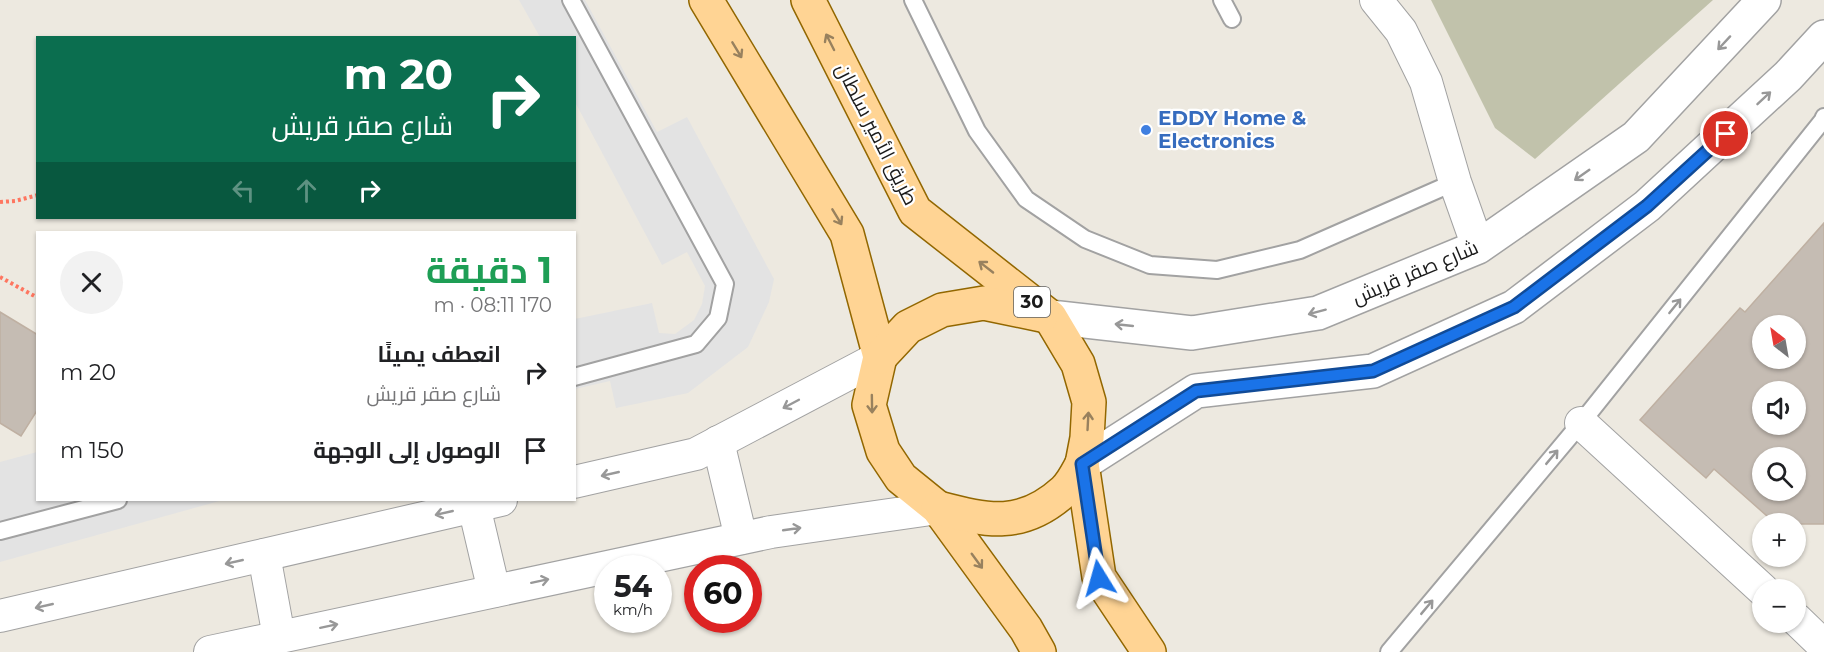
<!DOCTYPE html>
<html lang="ar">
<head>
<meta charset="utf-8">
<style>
	:root { --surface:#fff; --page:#f2f2f2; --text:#202124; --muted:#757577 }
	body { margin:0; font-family:Montserrat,Cairo,sans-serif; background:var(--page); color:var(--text); direction:rtl; height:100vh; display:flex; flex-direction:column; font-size:22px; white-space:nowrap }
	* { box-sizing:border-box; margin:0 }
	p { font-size:20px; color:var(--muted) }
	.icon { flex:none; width:33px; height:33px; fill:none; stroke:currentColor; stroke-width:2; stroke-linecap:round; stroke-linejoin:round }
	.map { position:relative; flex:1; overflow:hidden; direction:ltr }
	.side { position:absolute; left:36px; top:231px; width:540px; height:270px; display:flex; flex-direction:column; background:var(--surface); border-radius:0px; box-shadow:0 2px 4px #0004; direction:rtl }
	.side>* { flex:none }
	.top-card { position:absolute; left:36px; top:36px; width:540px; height:183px; border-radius:0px; box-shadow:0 2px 4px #0004; direction:rtl; background:#0b6e4f; color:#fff; overflow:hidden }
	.needle { width:39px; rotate:329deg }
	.fabs { position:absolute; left:1752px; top:315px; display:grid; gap:12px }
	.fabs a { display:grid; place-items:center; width:54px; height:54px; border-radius:50%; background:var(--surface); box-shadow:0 2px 4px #0004; font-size:30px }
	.speed { position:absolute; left:594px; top:555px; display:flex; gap:12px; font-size:30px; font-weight:700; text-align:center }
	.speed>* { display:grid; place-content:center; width:78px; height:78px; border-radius:50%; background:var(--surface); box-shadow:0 2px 4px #0004; line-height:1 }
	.speed small { font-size:15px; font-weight:400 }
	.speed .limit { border:9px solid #d22; background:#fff; color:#111 }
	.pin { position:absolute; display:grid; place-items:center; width:51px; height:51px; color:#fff; margin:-26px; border:3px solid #fff; border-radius:50%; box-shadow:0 2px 6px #0007 }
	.me { position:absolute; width:66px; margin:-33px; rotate:352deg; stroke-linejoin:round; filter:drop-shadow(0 0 4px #0008) }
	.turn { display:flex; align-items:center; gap:21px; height:126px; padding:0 24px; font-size:27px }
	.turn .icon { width:78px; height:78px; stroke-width:2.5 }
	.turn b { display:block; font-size:42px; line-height:51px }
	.lanes { display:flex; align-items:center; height:57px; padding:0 24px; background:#0003; justify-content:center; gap:30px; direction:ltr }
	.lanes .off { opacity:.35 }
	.round { display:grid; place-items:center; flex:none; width:63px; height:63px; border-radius:32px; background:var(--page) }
	.summary { display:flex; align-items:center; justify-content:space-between; height:102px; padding:0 24px }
	h1 { font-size:36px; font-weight:700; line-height:45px; color:#1e9e55 }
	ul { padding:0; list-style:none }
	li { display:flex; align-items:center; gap:18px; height:78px; padding:0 24px }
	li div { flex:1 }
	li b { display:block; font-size:22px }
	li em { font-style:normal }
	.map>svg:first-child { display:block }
	.construction { fill:#c1c2ab }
	.parking { fill:#e3e3e3 }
	.building { fill:#c5bcb3; stroke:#bfb0a2; stroke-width:1.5; fill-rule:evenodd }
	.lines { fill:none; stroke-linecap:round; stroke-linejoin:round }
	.service-casing { stroke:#a2a2a2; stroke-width:20 }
	.minor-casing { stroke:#a2a2a2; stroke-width:34 }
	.tertiary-casing { stroke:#a2a2a2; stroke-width:36 }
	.primary-casing { stroke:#926700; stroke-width:36 }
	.path { stroke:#fe7660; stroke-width:4; stroke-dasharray:3 3; stroke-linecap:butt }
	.service { stroke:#fff; stroke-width:16 }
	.minor { stroke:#fff; stroke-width:32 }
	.tertiary { stroke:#fff; stroke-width:33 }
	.primary { stroke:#ffd494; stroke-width:33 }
	.oneway { stroke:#98815e }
	.oneway2 { stroke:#989898 }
	.route-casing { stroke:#114b97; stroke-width:15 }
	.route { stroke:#1a73e8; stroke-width:10 }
	.shop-dot { fill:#3f7fe0; stroke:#fff; stroke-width:2 }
	.labels { text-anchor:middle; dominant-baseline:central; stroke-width:4.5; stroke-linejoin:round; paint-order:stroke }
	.shield { fill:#fff; stroke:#5f5f5f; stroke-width:1.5 }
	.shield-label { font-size:18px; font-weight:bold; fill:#1b1b1b }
	.shop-label { font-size:20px; font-weight:bold; fill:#366cbe; stroke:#fff; text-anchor:start }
	.street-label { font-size:20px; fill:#1b1b1b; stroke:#fff }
</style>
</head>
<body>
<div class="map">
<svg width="1824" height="652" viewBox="0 0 1824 652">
	<rect width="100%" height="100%" fill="#ede9e0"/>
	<!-- construction -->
	<polygon class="construction" points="1431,0 1713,0 1535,159 1495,128"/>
	<!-- parking -->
	<g class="parking">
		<polygon points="519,0 585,0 657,132 687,117 774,279 769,302 748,347 688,393 616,408 610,381 575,389 575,319 652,303 659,333 675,334 694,320 702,304 705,286 687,252 662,265 575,102 574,38 540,37"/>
		<polygon points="37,452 38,500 223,500 0,562 0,462"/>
	</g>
	<!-- building -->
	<g class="building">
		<path d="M1824,223V524H1776L1714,469L1706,478L1640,420L1740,308L1745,312ZM1762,326H1796V358H1762ZM1762,392H1796V424H1762ZM1762,458H1796V490H1762Z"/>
		<polygon points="0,312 38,335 38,409 21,436 0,423"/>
	</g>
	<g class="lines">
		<defs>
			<g id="service">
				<polyline points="571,0 725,284 718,318 696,344 574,377"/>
				<polyline points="913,0 977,131 1026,199 1085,239 1150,265 1217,270 1300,250 1455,182"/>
				<polyline points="1222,0 1232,19"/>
				<polyline points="0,531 118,500"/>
				<polyline points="1389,652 1581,423 1823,120 1824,117"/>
			</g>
			<g id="minor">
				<polyline points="1376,0 1401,31 1426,82 1455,182 1478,247"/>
				<polyline points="1581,423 1763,590"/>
				<polyline points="718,442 741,538"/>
				<polyline points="574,482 696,454 880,357"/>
				<polyline points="474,506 494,591"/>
				<polyline points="264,555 279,637"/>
				<polyline points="0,616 501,500"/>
				<polyline points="1796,619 1824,646"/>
				<polyline points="210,652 771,532 938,508"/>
			</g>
			<g id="tertiary">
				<polyline points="1050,317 1192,333 1318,313 1478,247 1636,137 1764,0"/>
				<polyline points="1082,464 1196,391 1373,371 1514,307 1647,206 1788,76 1824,37"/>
			</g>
			<g id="primary">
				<polyline points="706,0 847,234 880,357 869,405 883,451 901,478 938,508 1026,629 1039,652"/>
				<polyline points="808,0 915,211 1050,317 1078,364 1089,402 1087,438 1082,464 1099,577 1149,652"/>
				<polyline points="880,357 908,327 942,310 984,303 1042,315"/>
				<path d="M938,508C988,521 1022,529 1064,491C1072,484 1077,473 1082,464"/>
			</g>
		</defs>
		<!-- service casing -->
		<use href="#service" class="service-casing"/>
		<!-- minor casing -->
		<use href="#minor" class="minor-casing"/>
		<!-- tertiary casing -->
		<use href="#tertiary" class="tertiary-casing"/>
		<!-- primary casing -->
		<use href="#primary" class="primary-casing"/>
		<!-- path -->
		<g class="path">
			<polyline points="0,202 15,201 38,195"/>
			<polyline points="0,277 38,298"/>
		</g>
		<!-- service -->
		<use href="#service" class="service"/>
		<!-- minor -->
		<use href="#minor" class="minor"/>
		<!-- tertiary -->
		<use href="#tertiary" class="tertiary"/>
		<!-- primary -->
		<use href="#primary" class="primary"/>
	</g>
	<!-- one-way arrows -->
	<defs><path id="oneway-shaft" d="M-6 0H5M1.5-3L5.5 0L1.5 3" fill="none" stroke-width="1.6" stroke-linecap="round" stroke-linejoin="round" transform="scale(1.5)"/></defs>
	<g class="oneway">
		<use href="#oneway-shaft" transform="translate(830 42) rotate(-117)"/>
		<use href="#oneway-shaft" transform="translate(737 50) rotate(59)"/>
		<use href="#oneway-shaft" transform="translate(837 217) rotate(59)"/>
		<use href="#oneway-shaft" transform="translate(986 267) rotate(-142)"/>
		<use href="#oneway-shaft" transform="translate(872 404) rotate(89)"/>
		<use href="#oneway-shaft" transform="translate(1088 421) rotate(-87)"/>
		<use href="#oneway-shaft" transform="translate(977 561) rotate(54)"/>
	</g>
	<g class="oneway2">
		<use href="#oneway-shaft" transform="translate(1724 43) rotate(133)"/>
		<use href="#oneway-shaft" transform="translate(1764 98) rotate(-43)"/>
		<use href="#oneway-shaft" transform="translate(1582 175) rotate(145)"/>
		<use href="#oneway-shaft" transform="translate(1675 306) rotate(-51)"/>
		<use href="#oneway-shaft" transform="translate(1317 312) rotate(165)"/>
		<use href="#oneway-shaft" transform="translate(1124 325) rotate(-174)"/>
		<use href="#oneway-shaft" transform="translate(791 404) rotate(152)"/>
		<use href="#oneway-shaft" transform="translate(1552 457) rotate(-50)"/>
		<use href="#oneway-shaft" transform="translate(610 474) rotate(167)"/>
		<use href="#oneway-shaft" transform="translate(444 513) rotate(167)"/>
		<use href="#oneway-shaft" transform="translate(792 529) rotate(-8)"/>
		<use href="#oneway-shaft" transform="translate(234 562) rotate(167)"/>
		<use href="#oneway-shaft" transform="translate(540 581) rotate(-12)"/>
		<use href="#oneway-shaft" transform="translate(44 606) rotate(167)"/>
		<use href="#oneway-shaft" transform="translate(1427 607) rotate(-50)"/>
		<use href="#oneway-shaft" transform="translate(329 626) rotate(-12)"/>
	</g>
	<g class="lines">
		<defs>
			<polyline id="route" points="1099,578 1082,464 1196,391 1373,371 1514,307 1647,206 1726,134"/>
		</defs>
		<!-- route casing -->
		<use href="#route" class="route-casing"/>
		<!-- route -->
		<use href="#route" class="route"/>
	</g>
	<!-- markers -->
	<circle class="shop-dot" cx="1146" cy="130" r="6"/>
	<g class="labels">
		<!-- shield labels -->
		<rect class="shield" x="1014" y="287" width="36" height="30" rx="4.5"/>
		<g class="shield-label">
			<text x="1032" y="302">30</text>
		</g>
		<!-- shop labels -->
		<g class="shop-label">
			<text x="1158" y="118">EDDY Home &amp;<tspan x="1158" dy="23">Electronics</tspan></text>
		</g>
		<!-- street labels -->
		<g class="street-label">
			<text transform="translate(877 134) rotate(63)">طريق الأمير سلطان</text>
			<text transform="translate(1415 272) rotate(-23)">شارع صقر قريش</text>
		</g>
	</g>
</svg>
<div class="fabs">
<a><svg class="needle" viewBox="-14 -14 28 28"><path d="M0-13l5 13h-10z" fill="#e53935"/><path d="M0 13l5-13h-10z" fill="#757577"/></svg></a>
<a><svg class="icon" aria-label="sound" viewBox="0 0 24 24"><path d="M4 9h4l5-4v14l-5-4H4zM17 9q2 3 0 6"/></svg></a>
<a><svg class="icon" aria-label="search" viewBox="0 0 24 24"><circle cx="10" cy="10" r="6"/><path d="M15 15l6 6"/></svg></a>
<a>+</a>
<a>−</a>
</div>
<div class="speed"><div>54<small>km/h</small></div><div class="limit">60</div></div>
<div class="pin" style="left:1726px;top:134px;background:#d93025"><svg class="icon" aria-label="arrive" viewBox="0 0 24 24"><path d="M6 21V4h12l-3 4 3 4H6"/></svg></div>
<svg class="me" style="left:1099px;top:578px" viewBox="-20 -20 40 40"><path d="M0-17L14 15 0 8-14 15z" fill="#1a73e8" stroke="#fff" stroke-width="4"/></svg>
<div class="top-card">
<div class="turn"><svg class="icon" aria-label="right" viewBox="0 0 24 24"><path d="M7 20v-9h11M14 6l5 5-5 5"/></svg><div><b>20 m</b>شارع صقر قريش</div></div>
<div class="lanes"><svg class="icon off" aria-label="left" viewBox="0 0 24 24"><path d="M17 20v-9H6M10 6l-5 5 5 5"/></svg><svg class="icon off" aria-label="ahead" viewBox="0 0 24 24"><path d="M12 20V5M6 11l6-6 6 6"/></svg><svg class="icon" aria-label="right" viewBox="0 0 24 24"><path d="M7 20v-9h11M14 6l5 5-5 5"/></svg></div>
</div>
<section class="side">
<div class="summary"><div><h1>1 دقيقة</h1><p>170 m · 08:11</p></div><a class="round"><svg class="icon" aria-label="close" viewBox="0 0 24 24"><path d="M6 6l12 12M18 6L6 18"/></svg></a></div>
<ul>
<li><svg class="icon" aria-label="right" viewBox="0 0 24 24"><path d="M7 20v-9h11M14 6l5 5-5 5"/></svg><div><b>انعطف يمينًا</b><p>شارع صقر قريش</p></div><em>20 m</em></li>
<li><svg class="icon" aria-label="arrive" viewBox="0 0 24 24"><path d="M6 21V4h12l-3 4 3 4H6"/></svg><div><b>الوصول إلى الوجهة</b></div><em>150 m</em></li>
</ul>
</section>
</div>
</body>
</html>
